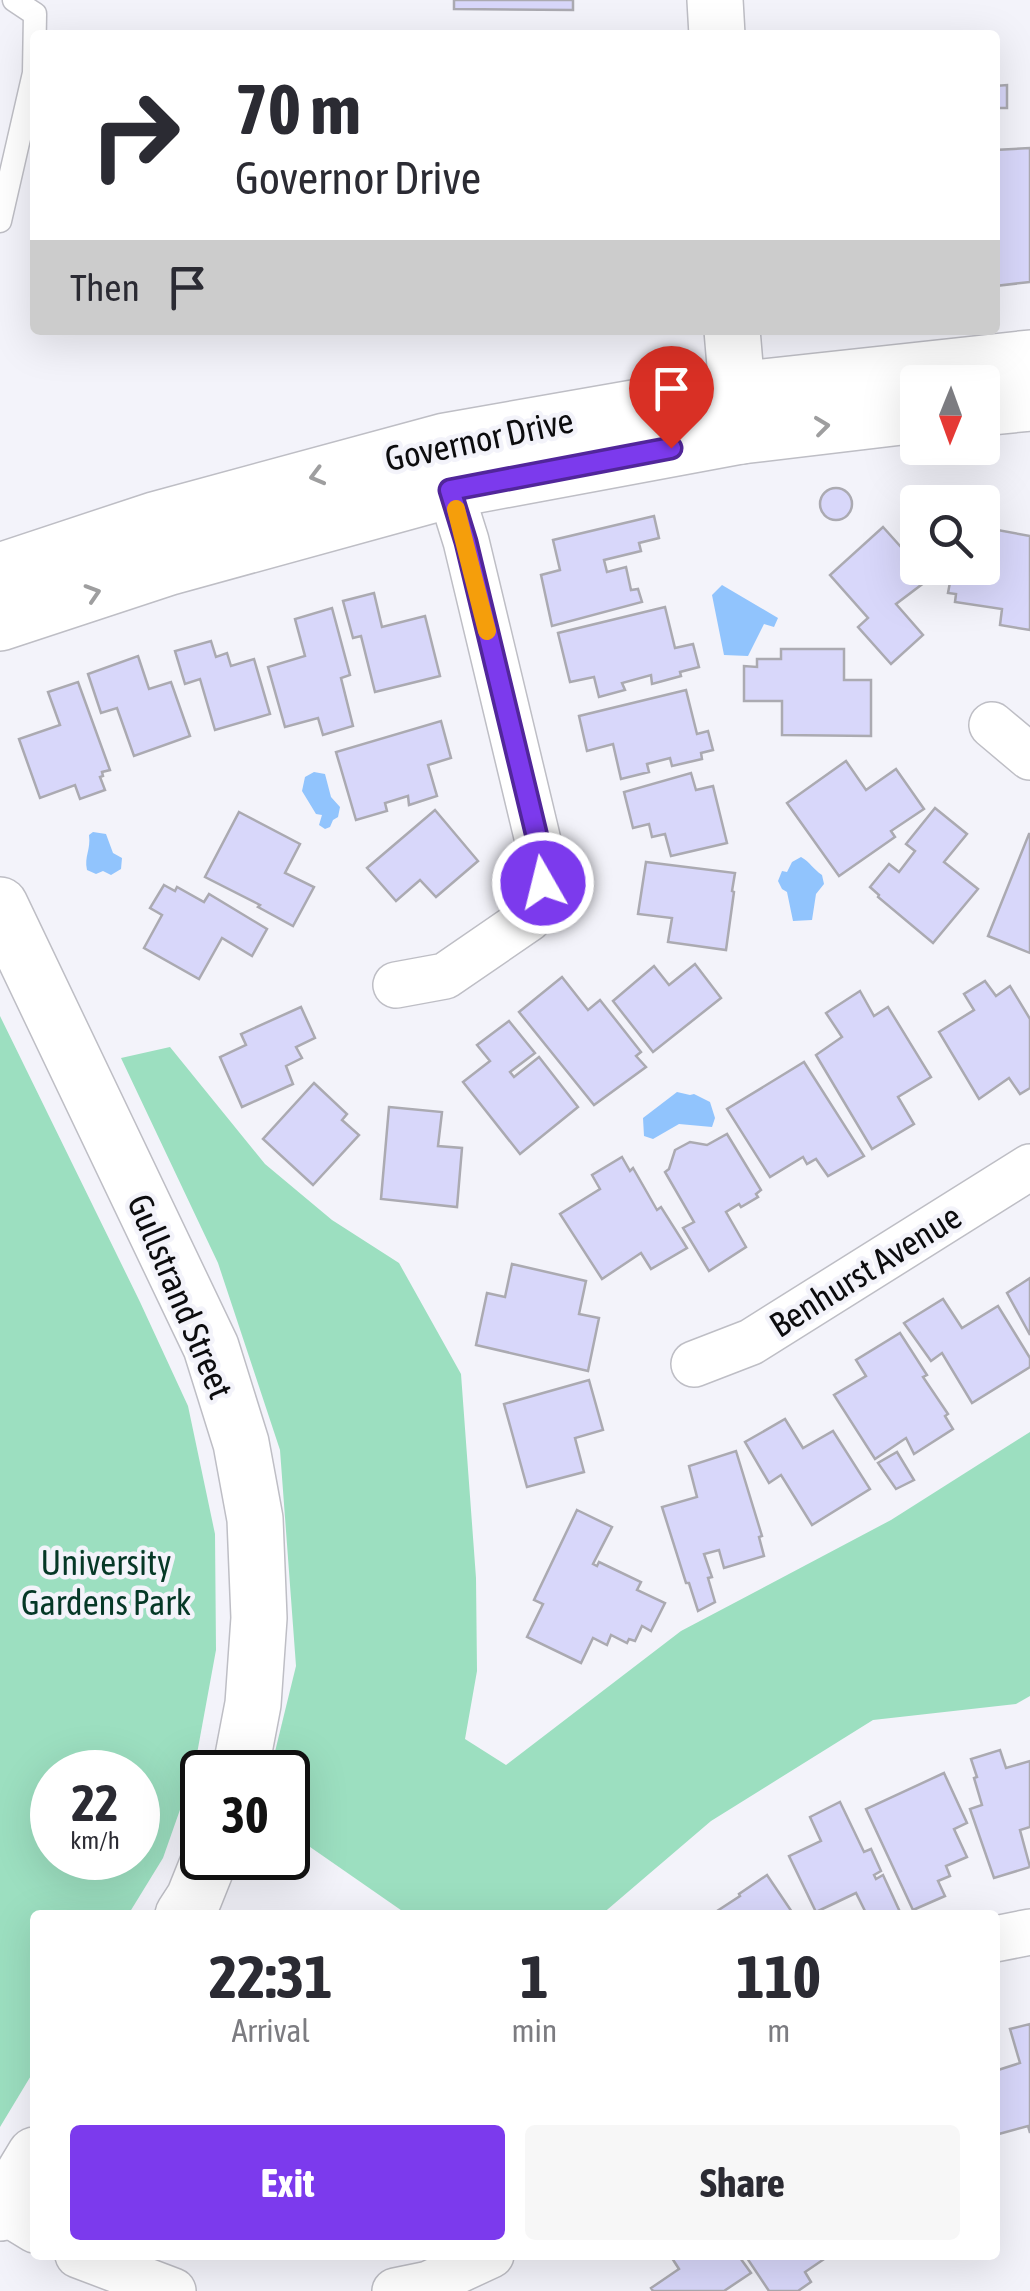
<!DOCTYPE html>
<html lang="en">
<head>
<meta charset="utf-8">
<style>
	:root { --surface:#fff; --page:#f7f7f7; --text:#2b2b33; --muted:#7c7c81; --accent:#7c3aed }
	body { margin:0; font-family:"Asap Condensed",sans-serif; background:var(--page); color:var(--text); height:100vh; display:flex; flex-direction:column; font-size:38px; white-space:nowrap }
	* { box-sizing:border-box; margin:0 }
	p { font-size:32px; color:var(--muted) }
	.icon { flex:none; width:55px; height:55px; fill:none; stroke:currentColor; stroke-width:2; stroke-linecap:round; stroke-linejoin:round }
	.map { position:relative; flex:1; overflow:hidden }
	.drawer { position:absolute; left:30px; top:1910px; width:970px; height:350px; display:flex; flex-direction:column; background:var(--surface); border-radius:10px; box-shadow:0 10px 40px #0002 }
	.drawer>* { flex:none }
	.banner { position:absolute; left:30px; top:30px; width:970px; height:305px; border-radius:10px; box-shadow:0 10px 40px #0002; background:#fff; color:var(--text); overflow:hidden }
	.needle { width:65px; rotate:181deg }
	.tools { position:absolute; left:900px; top:365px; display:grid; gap:20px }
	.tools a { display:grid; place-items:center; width:100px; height:100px; border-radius:10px; background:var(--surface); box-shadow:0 10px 40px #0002; font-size:50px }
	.speed { position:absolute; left:30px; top:1750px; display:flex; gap:20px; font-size:50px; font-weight:700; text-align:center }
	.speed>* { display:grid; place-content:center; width:130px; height:130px; border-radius:50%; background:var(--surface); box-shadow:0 10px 40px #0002; line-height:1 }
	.speed small { font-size:25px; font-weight:400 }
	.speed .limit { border:5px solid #111; border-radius:15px; background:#fff; color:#111 }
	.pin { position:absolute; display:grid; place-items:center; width:85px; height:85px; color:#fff; margin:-102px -42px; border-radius:50% 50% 50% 0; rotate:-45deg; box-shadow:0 0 10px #0007 }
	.pin .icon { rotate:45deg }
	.me { position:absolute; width:110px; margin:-55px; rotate:352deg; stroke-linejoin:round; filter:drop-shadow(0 0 8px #0008) }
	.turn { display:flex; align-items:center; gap:35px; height:210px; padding:0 40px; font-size:45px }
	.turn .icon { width:130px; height:130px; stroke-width:2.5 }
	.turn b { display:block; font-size:70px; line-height:85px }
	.then { display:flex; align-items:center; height:95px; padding:0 40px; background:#0003; gap:20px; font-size:38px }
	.eta { display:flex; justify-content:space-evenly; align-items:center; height:170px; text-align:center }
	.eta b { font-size:60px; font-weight:700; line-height:70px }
	.cta { display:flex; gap:20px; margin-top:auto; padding:20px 40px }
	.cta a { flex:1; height:115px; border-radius:10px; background:var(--accent); color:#fff; font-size:40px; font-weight:700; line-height:115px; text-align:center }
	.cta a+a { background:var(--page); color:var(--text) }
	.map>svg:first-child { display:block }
	.green { fill:#9cdfc0; fill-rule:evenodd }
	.water { fill:#91c4fd }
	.building { fill:#d8d7fa; stroke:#abaab1; stroke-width:2.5 }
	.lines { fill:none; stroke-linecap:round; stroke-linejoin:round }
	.service-casing { stroke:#bebec5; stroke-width:25 }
	.minor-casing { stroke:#bebec5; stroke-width:48 }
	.tertiary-casing { stroke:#bebec5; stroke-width:58 }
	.secondary-casing { stroke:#bebec5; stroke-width:58 }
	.service { stroke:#fff; stroke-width:22 }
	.minor { stroke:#fff; stroke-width:45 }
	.tertiary { stroke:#fff; stroke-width:55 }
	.secondary { stroke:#fff; stroke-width:55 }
	.oneway { stroke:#9e9e9f }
	.route-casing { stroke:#51269a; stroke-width:25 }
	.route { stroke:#7c3aed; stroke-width:18 }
	.slow { stroke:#f59e0b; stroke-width:18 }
	.labels { text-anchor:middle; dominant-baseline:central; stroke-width:9; stroke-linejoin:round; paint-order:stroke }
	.street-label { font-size:35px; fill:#0c0c0e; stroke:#f3f3fa }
	.park-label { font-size:35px; fill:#053826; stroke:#f3f3fa }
</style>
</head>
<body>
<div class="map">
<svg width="1030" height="2291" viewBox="0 0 1030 2291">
	<rect width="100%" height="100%" fill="#f3f3fa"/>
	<!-- green -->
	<g class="green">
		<path d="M0,1016L140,1302L188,1406L215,1534L216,1650L194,1770L163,1858L128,1915H35V2069L0,2127ZM52,1772H138V1858H52Z"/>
		<polygon points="170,1047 265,1164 332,1220 399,1263 461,1374 476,1578 477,1671 465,1739 506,1765 681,1631 891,1520 1030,1432 1030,1696 1016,1704 873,1720 711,1821 601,1915 408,1915 300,1840 288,1836 288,1772 270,1772 296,1666 280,1450 218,1263 121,1058"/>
	</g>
	<!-- water -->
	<g class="water">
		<polygon points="722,585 778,618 774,627 764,624 748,656 724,655 712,595"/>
		<polygon points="314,772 325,774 331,797 340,807 338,817 333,820 330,827 325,829 319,825 322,815 316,814 302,791 305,777"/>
		<path d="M93,832L106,834L113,853L122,858L121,869L111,875L103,871L96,874L87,870C84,856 91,850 89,835Z"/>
		<path d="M801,857C810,862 813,869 822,875L824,884L816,894L812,920L793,921L787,892L782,889L778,881L782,871L787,872L792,862Z"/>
		<polygon points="677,1092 690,1095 694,1094 710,1102 715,1118 712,1127 679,1124 653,1139 644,1136 643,1118"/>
	</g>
	<!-- building -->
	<g class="building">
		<polygon points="454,0 573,0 573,10 454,9"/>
		<polygon points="1007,85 1007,108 995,108 995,86"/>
		<polygon points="1030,148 1030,282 995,286 995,150"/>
		<circle cx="836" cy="504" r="16"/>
		<polygon points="654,516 659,538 639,543 641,551 604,560 607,572 626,567 631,590 638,589 642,602 552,626 541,575 560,570 553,540"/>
		<polygon points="982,524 992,526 992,529 1030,536 1030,630 1000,625 1002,609 955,602 956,594 948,593 951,577 942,575 943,568 982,568"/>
		<polygon points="883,527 926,575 922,579 925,582 896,604 923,635 891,664 858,627 868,618 830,575"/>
		<polygon points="374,593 382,627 425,616 440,676 375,692 361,636 353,638 343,601"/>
		<polygon points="665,607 675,648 693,644 699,667 680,672 681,676 652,684 651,675 622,683 625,690 599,697 594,677 570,682 558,633"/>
		<polygon points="332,608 350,675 341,678 353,726 323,735 318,718 285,727 268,667 305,656 295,619"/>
		<polygon points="211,641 216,657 227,653 231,666 254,659 270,714 215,730 200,679 185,684 175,651"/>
		<polygon points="781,649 844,649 844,680 871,680 871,736 782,735 782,701 744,701 744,666 757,667 757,659 781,659"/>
		<polygon points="138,656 149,689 171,682 190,736 134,756 117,708 101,713 88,674"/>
		<polygon points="78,682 110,770 102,772 103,776 100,777 105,790 80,799 75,785 40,798 19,739 60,725 48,692"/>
		<polygon points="686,690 697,734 708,731 713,750 701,753 702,759 672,766 670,758 647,764 649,772 621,779 613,744 587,751 579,716"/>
		<polygon points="441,721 451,758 428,765 437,796 409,805 408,796 385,803 387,811 356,820 336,752"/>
		<polygon points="846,761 866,790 896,769 924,809 891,831 895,837 839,876 787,803"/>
		<polygon points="691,773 696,790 713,786 727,843 671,856 665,834 652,837 649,824 633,828 624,792"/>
		<polygon points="935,808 967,834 944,862 978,889 933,943 878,897 879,895 870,887 889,864 899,872 915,851 906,844"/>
		<polygon points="435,810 478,861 436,897 420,880 396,901 367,868"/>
		<polygon points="239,812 300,844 285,873 314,887 293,926 258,907 260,905 205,877"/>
		<polygon points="1029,834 1030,834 1030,953 988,936"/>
		<polygon points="646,862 735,873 732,891 734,892 726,950 668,942 672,918 638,914"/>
		<polygon points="164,885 175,891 177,887 204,902 209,894 267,929 252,956 222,938 199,979 144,948 162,915 150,908"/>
		<polygon points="695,964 721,998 653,1052 613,1001 654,966 669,985"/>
		<polygon points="562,977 588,1010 600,1000 641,1052 636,1056 646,1067 594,1105 519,1012"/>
		<polygon points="985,981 996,996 1010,986 1030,1019 1030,1088 1020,1094 1009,1078 979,1099 939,1032 974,1010 964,994"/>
		<polygon points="860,991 874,1016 888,1007 931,1077 898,1097 914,1124 872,1149 816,1055 842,1037 826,1013"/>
		<polygon points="301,1007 315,1038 296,1047 302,1058 286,1066 293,1084 242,1107 220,1057 246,1045 241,1034"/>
		<polygon points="509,1021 535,1053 510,1072 514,1077 539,1057 578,1107 520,1154 463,1082 490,1061 477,1045"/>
		<polygon points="804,1062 864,1156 828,1176 816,1159 807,1164 803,1157 770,1177 727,1109"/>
		<polygon points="314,1083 347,1114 342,1120 359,1135 313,1185 263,1139"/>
		<polygon points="389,1107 442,1112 438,1146 462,1148 457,1207 381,1199"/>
		<polygon points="727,1134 761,1190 756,1194 758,1197 741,1207 739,1204 726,1212 746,1247 709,1271 683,1228 694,1222 665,1172 669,1169 675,1150 690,1142 707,1145"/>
		<polygon points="622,1157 630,1171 633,1168 657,1210 661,1207 687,1248 651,1269 641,1253 602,1279 560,1214 600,1189 592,1175"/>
		<polygon points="512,1264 586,1281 579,1314 599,1318 588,1371 476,1345 487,1293 505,1297"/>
		<polygon points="1030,1278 1030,1335 1007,1293"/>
		<polygon points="943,1299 962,1328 998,1306 1030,1358 1030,1367 972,1403 942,1353 931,1361 904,1323"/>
		<polygon points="900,1333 927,1375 923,1377 948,1414 945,1416 953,1429 914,1454 906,1438 875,1459 834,1395 866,1376 856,1360"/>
		<polygon points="589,1380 603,1430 575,1438 584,1472 527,1487 504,1404"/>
		<polygon points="785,1419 803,1448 833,1431 870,1489 812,1525 781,1475 769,1483 745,1442"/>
		<polygon points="736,1451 762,1536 759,1537 764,1556 724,1568 719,1550 704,1554 712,1577 708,1578 715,1602 698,1611 689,1583 686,1583 662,1507 697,1497 689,1466"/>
		<polygon points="897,1452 914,1480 896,1489 878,1463"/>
		<polygon points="577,1510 612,1527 593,1564 597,1566 599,1562 641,1582 637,1590 665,1603 651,1631 642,1626 635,1641 629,1639 627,1643 611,1635 607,1645 593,1638 581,1663 527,1637 543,1604 534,1600"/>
		<polygon points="1000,1750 1006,1768 1030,1761 1030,1827 1020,1830 1030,1867 994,1878 970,1809 982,1805 974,1778 977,1777 971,1759"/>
		<polygon points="944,1773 967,1823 954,1829 967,1857 946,1866 950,1876 938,1881 945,1896 913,1910 866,1809"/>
		<polygon points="840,1802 864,1852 871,1849 881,1871 874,1875 876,1879 883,1875 900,1912 894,1915 867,1915 856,1893 816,1912 789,1856 821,1841 810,1817"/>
		<polygon points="767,1875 794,1915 711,1915 740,1896 739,1894"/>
		<polygon points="1030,2024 1030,2133 1028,2126 995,2135 995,2071 1020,2063 1010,2029"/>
		<polygon points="670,2255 738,2255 751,2273 724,2291 653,2291 651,2288 679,2269"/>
		<polygon points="745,2255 830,2255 805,2272 811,2282 798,2291 769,2291"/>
	</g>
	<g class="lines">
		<defs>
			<polyline id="service" points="0,221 34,73 35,14 14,0"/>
			<g id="minor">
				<polyline points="992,725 1030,757"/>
				<polyline points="396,985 445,976 528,919 543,883 538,841 466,541 450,490 447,458"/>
				<polyline points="694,1364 751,1342 1030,1167"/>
				<polyline points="995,1939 1030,1932"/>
				<polyline points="2,2210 35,2230"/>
				<polyline points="78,2255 173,2291"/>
				<polyline points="395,2291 429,2284 491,2255"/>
			</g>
			<g id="tertiary">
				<polyline points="715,0 717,35"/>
				<polyline points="732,330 741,436"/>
				<polyline points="0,905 211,1347 241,1443 255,1519 259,1618 253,1704 240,1772"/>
				<polyline points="183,1915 194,1898 210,1858"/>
				<polyline points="0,2213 35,2155"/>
			</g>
			<g id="secondary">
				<polyline points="982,408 1030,403"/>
				<polyline points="0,571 154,520 445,441 736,390 1030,358"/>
				<polyline points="0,623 170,567 450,490 741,436 918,415"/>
			</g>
		</defs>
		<!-- service casing -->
		<use href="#service" class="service-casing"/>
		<!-- minor casing -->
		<use href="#minor" class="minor-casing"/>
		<!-- tertiary casing -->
		<use href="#tertiary" class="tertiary-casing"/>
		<!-- secondary casing -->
		<use href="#secondary" class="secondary-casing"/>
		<!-- service -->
		<use href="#service" class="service"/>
		<!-- minor -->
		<use href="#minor" class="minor"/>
		<!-- tertiary -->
		<use href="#tertiary" class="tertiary"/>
		<!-- secondary -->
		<use href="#secondary" class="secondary"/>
	</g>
	<!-- one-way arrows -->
	<defs><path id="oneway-chevron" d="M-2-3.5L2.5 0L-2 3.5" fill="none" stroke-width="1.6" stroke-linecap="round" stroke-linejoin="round" transform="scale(2.5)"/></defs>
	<g class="oneway">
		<use href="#oneway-chevron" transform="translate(822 426) rotate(-7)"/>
		<use href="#oneway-chevron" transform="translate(317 476) rotate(165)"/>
		<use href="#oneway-chevron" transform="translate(93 593) rotate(-18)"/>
	</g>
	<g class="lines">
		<defs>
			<polyline id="route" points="543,883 538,841 466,542 450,490 671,448"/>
		</defs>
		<!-- route casing -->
		<use href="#route" class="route-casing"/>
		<!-- route -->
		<use href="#route" class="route"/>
		<!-- slow -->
		<polyline class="slow" points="456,509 487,631"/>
	</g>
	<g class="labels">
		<!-- street labels -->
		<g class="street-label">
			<text transform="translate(479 439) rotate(-12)">Governor Drive</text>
			<text transform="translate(865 1270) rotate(-32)">Benhurst Avenue</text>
			<text transform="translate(181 1296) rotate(67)">Gullstrand Street</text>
		</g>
		<!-- park labels -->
		<g class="park-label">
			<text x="106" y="1562">University<tspan x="106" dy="40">Gardens Park</tspan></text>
		</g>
	</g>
</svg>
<div class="tools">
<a><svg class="needle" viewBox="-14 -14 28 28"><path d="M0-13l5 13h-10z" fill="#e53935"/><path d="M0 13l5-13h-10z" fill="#7c7c81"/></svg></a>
<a><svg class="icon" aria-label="search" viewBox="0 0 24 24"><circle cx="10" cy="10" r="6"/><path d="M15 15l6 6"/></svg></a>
</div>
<div class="speed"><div>22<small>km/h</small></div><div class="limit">30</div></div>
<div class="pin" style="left:671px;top:448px;background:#d93025"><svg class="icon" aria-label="arrive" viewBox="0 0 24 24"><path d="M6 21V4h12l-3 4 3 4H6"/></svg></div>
<svg class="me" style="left:543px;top:883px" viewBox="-20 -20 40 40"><circle r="17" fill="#7c3aed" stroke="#fff" stroke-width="3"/><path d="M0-11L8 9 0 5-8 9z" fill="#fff"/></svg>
<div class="banner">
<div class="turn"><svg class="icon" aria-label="right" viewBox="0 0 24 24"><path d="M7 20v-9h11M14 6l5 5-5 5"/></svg><div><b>70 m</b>Governor Drive</div></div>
<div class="then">Then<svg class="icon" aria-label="arrive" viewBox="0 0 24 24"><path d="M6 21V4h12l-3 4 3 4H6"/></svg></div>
</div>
<section class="drawer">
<div class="eta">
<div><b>22:31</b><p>Arrival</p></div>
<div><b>1</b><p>min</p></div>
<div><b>110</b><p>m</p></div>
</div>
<div class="cta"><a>Exit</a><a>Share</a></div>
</section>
</div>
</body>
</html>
